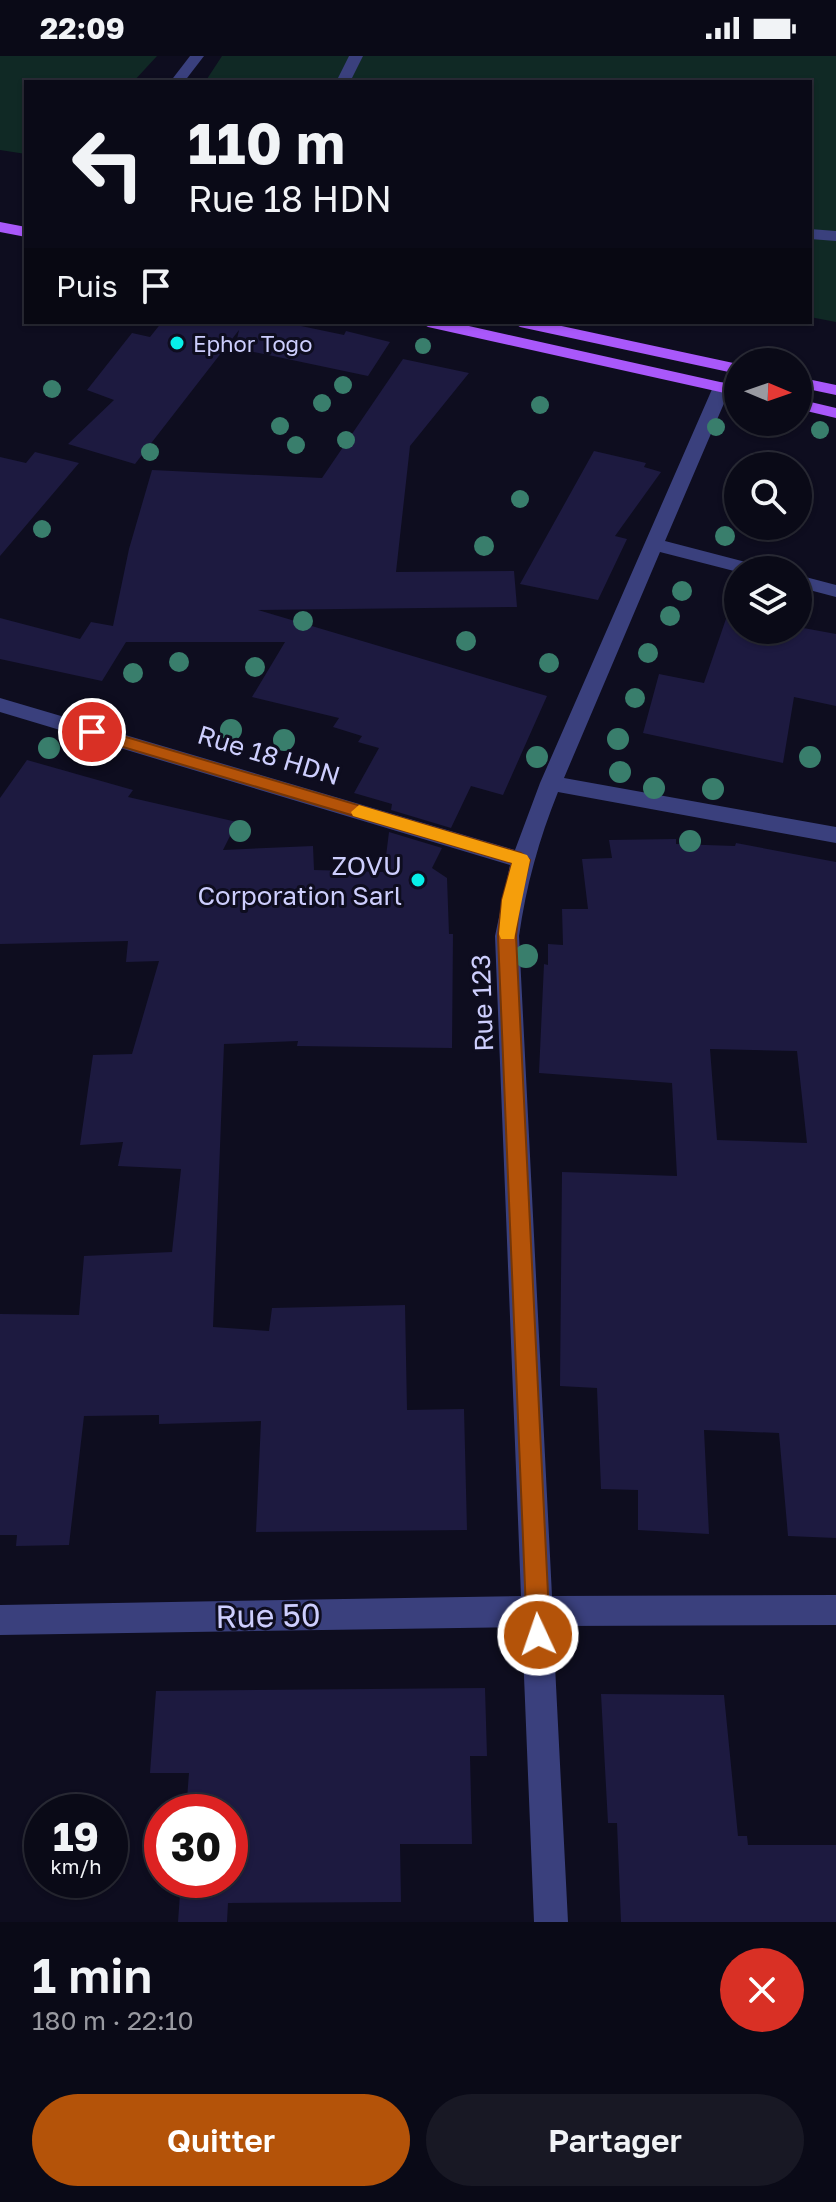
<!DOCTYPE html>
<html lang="fr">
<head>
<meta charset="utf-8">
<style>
	:root { --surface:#0a0a17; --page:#181824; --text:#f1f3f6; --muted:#999aa1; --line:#2a2b36; --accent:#b45309 }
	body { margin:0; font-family:"Golos Text",sans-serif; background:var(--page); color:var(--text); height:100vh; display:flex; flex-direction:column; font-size:30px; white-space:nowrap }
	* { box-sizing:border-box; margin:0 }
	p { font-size:26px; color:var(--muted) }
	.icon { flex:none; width:44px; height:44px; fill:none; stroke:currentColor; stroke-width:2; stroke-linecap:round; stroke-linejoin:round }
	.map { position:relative; height:1866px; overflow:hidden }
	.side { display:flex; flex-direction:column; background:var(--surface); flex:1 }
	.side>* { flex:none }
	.banner { position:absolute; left:24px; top:24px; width:788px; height:244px; border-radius:0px; box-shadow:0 2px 6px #0004,0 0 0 2px var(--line); background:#0a0a17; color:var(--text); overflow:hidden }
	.needle { width:52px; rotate:92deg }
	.fabs { position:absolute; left:724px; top:292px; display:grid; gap:16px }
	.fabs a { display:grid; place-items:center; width:88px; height:88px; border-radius:50%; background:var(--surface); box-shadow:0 2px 6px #0004,0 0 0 2px var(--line); font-size:40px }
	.speed { position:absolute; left:24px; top:1738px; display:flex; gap:16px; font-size:40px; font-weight:700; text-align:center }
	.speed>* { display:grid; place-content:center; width:104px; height:104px; border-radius:50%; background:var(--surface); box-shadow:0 2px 6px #0004,0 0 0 2px var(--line); line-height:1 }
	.speed small { font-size:20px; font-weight:400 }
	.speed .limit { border:12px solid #d22; background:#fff; color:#111 }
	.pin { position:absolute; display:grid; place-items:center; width:68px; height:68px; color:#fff; margin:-34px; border:4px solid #fff; border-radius:50%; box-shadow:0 2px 8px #0007 }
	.me { position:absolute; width:88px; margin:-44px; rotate:357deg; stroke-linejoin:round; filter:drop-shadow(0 0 6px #0008) }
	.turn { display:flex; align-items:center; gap:28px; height:168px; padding:0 32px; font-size:36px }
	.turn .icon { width:104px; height:104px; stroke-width:2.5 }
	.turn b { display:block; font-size:56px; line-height:68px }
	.then { display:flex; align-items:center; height:76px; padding:0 32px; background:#0003; gap:16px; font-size:30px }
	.round { display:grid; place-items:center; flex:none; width:84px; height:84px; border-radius:42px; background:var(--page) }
	.head { display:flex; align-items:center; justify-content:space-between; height:136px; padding:0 32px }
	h1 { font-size:48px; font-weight:600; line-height:60px }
	.primary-button { display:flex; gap:16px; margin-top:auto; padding:16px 32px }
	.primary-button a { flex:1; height:92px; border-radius:48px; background:var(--accent); color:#fff; font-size:32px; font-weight:600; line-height:92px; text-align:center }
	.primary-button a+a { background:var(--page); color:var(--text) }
	.status { display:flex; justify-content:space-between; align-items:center; height:56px; padding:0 40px; background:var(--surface); direction:ltr }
	.status svg { height:22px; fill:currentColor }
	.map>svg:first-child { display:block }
	.green { fill:#102925 }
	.building { fill:#1d1a40; fill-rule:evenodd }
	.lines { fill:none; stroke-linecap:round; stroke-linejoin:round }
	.minor { fill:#3a407d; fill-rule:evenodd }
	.major { fill:#a958fa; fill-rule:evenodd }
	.tree { fill:#397e6c }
	.route { fill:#b45309; stroke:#753606; stroke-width:2 }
	.slow { fill:#f59e0b }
	.poi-dot { fill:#07efe9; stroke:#0e0d1f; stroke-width:3 }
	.labels { text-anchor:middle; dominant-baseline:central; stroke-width:6; stroke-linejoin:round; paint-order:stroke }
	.far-poi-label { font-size:22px; fill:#cdcefd; stroke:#0e0d1f; text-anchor:start }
	.street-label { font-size:26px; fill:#cdcefd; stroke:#0e0d1f }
	.poi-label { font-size:26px; fill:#cdcefd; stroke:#0e0d1f; text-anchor:end }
	.near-street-label { font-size:32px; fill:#cdcefd; stroke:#0e0d1f }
</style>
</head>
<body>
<div class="status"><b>22:09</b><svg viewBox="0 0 49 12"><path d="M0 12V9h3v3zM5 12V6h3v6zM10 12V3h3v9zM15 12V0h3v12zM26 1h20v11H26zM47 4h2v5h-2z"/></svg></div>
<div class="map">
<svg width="836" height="1866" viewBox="0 0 836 1866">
	<rect width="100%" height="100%" fill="#0e0d1f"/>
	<!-- green -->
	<g class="green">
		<polygon points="0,0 157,0 133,26 26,26 26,98 0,94"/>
		<polygon points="222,0 836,0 836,266 810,261 810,26 205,26"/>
	</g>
	<!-- building -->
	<g class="building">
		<polygon points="162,266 282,266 344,279 346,275 390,286 368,320 235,292 239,274 135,408 68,388 114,344 87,334 132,277 150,281"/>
		<polygon points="403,303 469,317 410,390 396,516 514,515 517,551 258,554 547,640 503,739 471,730 451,772 391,754 392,748 354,737 379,692 358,686 362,680 333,671 339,662 252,641 285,586 126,586 102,625 0,603 0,562 80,583 91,566 113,570 129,493 152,414 322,422"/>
		<polygon points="594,395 646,407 644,411 661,416 615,480 627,483 598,544 520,528"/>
		<polygon points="35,396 79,407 0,500 0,401 26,407"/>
		<polygon points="728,557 738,559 738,574 798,574 798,571 836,578 836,650 794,641 783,707 643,677 659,618 704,627"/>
		<polygon points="27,704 133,734 128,741 237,766 223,794 313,790 314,814 384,816 389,776 442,792 432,812 447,822 449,878 453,878 452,992 297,990 298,985 224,988 213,1271 269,1275 272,1252 405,1249 407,1354 464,1353 467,1474 256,1476 261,1365 159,1368 159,1359 84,1360 69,1489 16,1490 17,1479 0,1479 0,1258 79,1259 84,1200 172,1196 181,1113 118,1110 123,1086 80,1089 93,999 132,998 159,905 126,906 128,885 0,888 0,742"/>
		<path d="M676,783V788L735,790L736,787L836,806V1482L788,1480L779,1377L704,1374L709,1478L638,1474V1434L601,1433L597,1332L560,1330L562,1116L677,1120L672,1027L539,1017L544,908L548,909V888L563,889L562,853H588L582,803L612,802L609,784ZM710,993L797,995L807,1087L717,1084Z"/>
		<polygon points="485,1632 487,1700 470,1700 472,1788 400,1788 401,1846 228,1847 227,1866 178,1866 181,1824 230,1824 230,1756 186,1756 189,1717 150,1717 156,1635"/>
		<polygon points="601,1638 724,1639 738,1780 747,1780 748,1789 836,1789 836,1866 621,1866 617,1767 608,1767"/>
	</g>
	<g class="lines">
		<!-- minor -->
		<g class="minor">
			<polygon points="190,0 204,0 184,26 170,26"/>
			<polygon points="349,0 363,0 350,26 336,26"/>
			<polygon points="810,173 836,175 836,185 810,183"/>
			<path d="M722,326L731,331L665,485L761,510L764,514L738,516L660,496L564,722L836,771V787L558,736C539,783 526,830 519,880L552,1540L836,1539V1569L553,1570L568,1866H534L522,1571L0,1579V1549L521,1540L495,880L510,809L0,656V642L515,794L540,727L713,331Z"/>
			<polygon points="798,519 836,529 836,541 798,531"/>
		</g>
		<!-- major -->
		<g class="major">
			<polygon points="0,166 26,171 26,181 0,176"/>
			<polygon points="420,266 451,266 738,330 738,340 428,271"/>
			<polygon points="512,266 543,266 738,308 738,318 520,271"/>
			<polygon points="798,321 836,329 836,339 798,331"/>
			<polygon points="798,343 836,352 836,362 798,353"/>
		</g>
	</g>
	<!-- trees -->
	<g class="tree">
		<circle cx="423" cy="290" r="8"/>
		<circle cx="343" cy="329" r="9"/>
		<circle cx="52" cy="333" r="9"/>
		<circle cx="322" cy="347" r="9"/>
		<circle cx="540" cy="349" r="9"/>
		<circle cx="280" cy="370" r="9"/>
		<circle cx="716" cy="371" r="9"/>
		<circle cx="820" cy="374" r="9"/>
		<circle cx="346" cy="384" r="9"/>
		<circle cx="296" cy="389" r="9"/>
		<circle cx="150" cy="396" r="9"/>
		<circle cx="520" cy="443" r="9"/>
		<circle cx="42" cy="473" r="9"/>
		<circle cx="725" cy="480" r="10"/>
		<circle cx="484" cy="490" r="10"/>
		<circle cx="682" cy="535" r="10"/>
		<circle cx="670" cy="560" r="10"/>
		<circle cx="303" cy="565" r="10"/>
		<circle cx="466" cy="585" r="10"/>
		<circle cx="648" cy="597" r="10"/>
		<circle cx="179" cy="606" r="10"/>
		<circle cx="549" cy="607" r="10"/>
		<circle cx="255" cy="611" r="10"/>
		<circle cx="133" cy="617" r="10"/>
		<circle cx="635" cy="642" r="10"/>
		<circle cx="231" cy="674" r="11"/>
		<circle cx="618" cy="683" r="11"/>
		<circle cx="284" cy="684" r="11"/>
		<circle cx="49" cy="692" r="11"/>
		<circle cx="537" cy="701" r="11"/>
		<circle cx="810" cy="701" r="11"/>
		<circle cx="620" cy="716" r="11"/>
		<circle cx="654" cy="732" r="11"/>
		<circle cx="713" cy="733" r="11"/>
		<circle cx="240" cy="775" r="11"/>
		<circle cx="690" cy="785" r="11"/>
		<circle cx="526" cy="900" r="12"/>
	</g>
	<!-- route -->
	<polygon class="route" points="92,671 521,797 530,804 520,844 516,880 550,1579 547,1588 538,1591 530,1588 527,1579 498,880 502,844 512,807 86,680 84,676"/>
	<!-- slow -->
	<polygon class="slow" points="359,749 527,799 530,804 514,883 501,883 499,878 502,844 512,807 353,760 351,756"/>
	<!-- markers -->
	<g class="poi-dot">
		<circle cx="177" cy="287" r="8"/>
		<circle cx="418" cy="824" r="8"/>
	</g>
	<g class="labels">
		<!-- far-poi labels -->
		<g class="far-poi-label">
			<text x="193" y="287">Ephor Togo</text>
		</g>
		<!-- street labels -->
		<g class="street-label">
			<text transform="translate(269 699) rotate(17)">Rue 18 HDN</text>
			<text transform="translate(482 947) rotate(-92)">Rue 123</text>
		</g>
		<!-- poi labels -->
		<g class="poi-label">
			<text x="402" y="809">ZOVU<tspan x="402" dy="30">Corporation Sarl</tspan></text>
		</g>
		<!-- near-street labels -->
		<g class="near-street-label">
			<text transform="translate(268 1559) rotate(-1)">Rue 50</text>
		</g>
	</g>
</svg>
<div class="fabs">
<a><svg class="needle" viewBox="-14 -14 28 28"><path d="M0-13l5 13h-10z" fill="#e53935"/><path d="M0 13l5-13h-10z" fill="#999aa1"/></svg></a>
<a><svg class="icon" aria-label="search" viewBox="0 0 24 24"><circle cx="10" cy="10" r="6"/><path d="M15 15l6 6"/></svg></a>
<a><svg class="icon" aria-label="layers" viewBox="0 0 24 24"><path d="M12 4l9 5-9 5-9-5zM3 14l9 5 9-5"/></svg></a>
</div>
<div class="speed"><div>19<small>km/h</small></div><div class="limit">30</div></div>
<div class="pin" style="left:92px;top:676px;background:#d93025"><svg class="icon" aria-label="arrive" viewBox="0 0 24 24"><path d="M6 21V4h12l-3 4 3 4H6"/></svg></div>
<svg class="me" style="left:538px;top:1579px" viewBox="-20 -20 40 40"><circle r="17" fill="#b45309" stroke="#fff" stroke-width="3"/><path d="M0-11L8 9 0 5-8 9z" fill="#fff"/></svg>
<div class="banner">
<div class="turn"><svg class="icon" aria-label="left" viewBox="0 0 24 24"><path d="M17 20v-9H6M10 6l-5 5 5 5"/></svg><div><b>110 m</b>Rue 18 HDN</div></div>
<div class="then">Puis<svg class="icon" aria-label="arrive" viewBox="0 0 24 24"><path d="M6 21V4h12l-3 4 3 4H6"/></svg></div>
</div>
</div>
<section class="side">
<div class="head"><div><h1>1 min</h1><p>180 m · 22:10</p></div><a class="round" style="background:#d93025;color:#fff"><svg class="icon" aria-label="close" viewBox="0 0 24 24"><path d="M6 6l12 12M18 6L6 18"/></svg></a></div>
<div class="primary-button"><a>Quitter</a><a>Partager</a></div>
</section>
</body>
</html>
